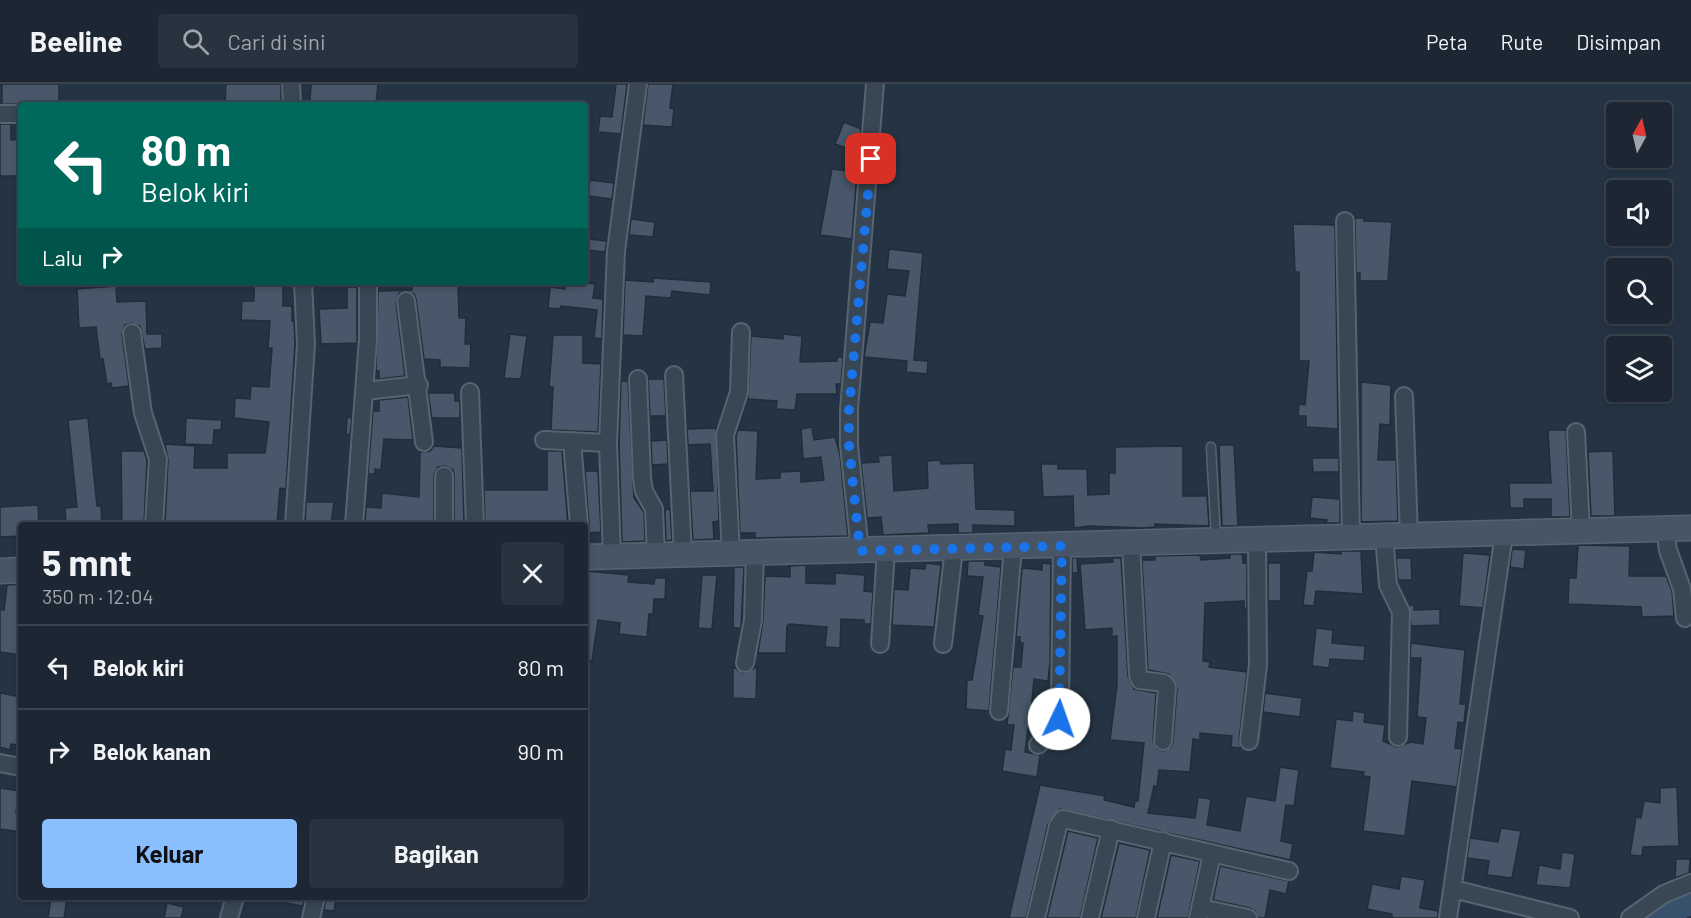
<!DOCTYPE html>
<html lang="id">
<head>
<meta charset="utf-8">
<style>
	:root { --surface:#1c2733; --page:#29333f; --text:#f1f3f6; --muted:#a0a5ac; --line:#3a444e; --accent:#8abfff }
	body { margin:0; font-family:Barlow,sans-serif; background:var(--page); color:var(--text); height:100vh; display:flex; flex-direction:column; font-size:22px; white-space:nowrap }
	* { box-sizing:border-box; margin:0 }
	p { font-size:20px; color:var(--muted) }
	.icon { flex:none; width:33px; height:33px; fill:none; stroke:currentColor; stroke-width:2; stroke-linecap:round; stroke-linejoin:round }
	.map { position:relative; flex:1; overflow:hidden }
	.panel { position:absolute; left:18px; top:438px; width:570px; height:378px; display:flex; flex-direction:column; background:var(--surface); border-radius:6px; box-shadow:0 3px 9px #0003,0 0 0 2px var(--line) }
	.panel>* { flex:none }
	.top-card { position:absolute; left:18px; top:18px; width:570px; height:183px; border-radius:6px; box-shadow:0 3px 9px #0003,0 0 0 2px var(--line); background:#00695c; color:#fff; overflow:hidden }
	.needle { width:39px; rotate:8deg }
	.tools { position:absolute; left:1606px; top:18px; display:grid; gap:12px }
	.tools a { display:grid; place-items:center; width:66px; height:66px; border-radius:6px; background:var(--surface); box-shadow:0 3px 9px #0003,0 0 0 2px var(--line); font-size:30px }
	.pin { position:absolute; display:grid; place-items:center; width:51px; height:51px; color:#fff; margin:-26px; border-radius:12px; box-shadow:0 3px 9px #0006 }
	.me { position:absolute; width:66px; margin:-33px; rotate:3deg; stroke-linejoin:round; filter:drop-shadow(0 0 4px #0008) }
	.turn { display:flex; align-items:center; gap:21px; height:126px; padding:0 24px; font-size:27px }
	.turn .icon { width:78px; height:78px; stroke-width:2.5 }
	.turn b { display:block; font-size:42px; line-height:51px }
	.then { display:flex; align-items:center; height:57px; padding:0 24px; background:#0003; gap:12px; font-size:22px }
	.round { display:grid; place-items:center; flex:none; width:63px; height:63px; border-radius:6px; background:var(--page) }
	.headline { display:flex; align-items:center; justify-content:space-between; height:102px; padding:0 24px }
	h1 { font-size:36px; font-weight:700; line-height:45px }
	.primary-button { display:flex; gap:12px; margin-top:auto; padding:12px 24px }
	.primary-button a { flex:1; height:69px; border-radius:6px; background:var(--accent); color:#111; font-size:24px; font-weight:700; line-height:69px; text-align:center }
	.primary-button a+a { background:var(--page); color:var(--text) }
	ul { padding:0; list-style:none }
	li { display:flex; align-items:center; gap:18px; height:84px; padding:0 24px; border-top:2px solid var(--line) }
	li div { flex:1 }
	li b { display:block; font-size:22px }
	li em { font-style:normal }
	header { display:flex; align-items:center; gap:36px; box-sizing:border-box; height:84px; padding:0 30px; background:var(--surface); border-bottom:2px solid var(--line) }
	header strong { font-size:28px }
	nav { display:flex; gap:33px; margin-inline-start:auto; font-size:21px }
	.search { width:420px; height:54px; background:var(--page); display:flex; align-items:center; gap:15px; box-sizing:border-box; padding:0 21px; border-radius:6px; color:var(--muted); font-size:22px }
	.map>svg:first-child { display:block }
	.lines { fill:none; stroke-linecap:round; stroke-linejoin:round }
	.river { stroke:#37516c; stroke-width:26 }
	.building { fill:#48586a; stroke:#202d3a; stroke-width:1.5 }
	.lane-casing { stroke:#576470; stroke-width:11 }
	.street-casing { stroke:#576470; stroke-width:20 }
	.secondary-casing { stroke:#576470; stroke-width:27 }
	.lane { stroke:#394653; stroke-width:8 }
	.street { stroke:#394653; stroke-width:16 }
	.secondary { stroke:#475566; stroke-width:24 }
	.route { stroke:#1a73e8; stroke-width:10; stroke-dasharray:0 18 }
</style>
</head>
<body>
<header>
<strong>Beeline</strong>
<div class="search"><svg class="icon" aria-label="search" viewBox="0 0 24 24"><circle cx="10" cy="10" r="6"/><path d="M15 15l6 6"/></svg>Cari di sini</div>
<nav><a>Peta</a><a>Rute</a><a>Disimpan</a></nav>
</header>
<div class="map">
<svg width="1691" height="834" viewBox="0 0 1691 834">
	<rect width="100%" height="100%" fill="#253444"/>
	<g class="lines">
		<!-- river -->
		<polyline class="river" points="1656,834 1691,817"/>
	</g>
	<!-- building -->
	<g class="building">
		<polygon points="2,0 59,0 59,21 2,20"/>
		<polygon points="226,0 281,0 281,21 225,21"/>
		<polygon points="311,0 378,0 376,19 310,17"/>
		<polygon points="616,0 627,0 621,50 598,48 600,32 612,33"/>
		<polygon points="648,0 673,0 670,24 674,25 672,43 643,41"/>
		<polygon points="844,38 861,45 859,69 835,60"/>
		<polygon points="0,40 11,40 11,56 21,55 21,92 0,92"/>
		<polygon points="832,85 857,88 852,155 820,151"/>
		<polygon points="590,96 614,99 612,115 588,112"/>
		<polygon points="1355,134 1364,134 1364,137 1392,138 1388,197 1360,197 1360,189 1356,189"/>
		<polygon points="631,135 655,138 653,153 629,151"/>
		<polygon points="1293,140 1335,141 1338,345 1306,343 1306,332 1298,332 1299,320 1305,321 1309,277 1299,277 1299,188 1295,188"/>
		<polygon points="588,155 607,157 605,168 587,166"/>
		<polygon points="889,165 923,169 914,276 928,277 927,290 906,288 907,277 864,273 870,238 883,239 887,210 905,212 909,187 887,185"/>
		<polygon points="654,194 711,198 710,211 672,207 671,214 646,212 643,252 623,251 625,196 653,198"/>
		<polygon points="254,198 283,198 283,222 292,222 292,237 294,237 295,260 286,405 280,404 277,441 165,441 168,376 165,360 195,362 194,384 227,384 227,369 265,369 269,338 234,334 235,314 250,315 251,302 269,303 272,264 268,264 270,237 241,236 242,217 254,217"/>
		<polygon points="412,198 458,198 459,234 466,234 465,260 471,260 470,284 440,283 440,276 424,275 416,215 414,210 405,207 399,209 396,218 405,292 379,295 379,287 376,287 378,207 412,206"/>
		<polygon points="580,198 595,200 593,214 603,215 602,255 594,254 597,226 561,222 560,225 548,224 550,203 565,205 566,199 580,200"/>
		<polygon points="116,202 117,218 146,217 147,250 162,250 162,264 145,265 140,242 131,239 125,241 122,250 129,302 112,304 111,299 107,300 103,275 100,275 96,243 79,244 77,205"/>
		<polygon points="347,203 357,203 357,259 321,260 319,225 347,224"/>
		<polygon points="510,250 527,252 521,295 504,294"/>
		<polygon points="783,250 802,252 800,278 837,277 837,273 843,273 841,300 836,300 837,310 797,310 795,326 776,325 777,317 748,315 751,252 783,255"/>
		<polygon points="553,251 583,251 583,279 601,280 598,348 551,346 553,303 549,303"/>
		<polygon points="648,295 664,295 666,332 650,332"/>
		<polygon points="621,297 628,297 634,414 644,428 645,457 622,458 619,359"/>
		<polygon points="1361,298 1391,301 1390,341 1380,340 1378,376 1396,376 1398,437 1361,438"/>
		<polygon points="428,309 455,309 455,317 460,317 460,334 432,334"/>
		<polygon points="408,313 413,356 384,355 381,386 375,385 375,390 368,390 373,327 379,327 379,316"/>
		<polygon points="347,333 352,334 350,351 346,350"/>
		<polygon points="88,334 97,422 101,422 102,441 66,441 65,424 77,423 68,336"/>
		<polygon points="186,334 222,336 221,346 214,346 213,361 185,360"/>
		<polygon points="812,343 814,356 835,353 840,371 848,452 755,454 755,449 740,449 736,352 738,346 758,347 756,395 780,394 780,388 801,387 801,398 824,396 821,373 803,375 801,345"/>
		<polygon points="716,344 719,437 713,438 714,455 693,456 690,407 713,407 710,360 688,361 687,345"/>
		<polygon points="1548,346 1566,346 1570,433 1551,433 1551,415 1524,415 1524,424 1510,424 1509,399 1551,399"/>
		<polygon points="667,356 668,380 652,381 651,357"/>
		<polygon points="1219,361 1234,361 1238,442 1222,442"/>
		<polygon points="434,362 462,364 464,441 454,441 454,391 453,386 445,382 438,383 434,391 434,441 365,441 366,423 381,424 382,409 419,413 420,368 430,367"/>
		<polygon points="1183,362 1183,412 1207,412 1209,442 1155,440 1155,443 1143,444 1089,442 1074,444 1073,412 1043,413 1041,380 1058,380 1058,385 1087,385 1088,411 1109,410 1109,389 1115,389 1115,363"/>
		<polygon points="121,367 144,367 147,376 144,441 122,441"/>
		<polygon points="547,367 562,367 568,441 485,441 484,406 547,406"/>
		<polygon points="1613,367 1615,432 1591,432 1588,368"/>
		<polygon points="892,371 894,407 928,404 927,377 940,376 941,380 974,379 976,425 1015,426 1015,442 973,441 973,449 958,449 958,440 928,441 929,449 883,451 881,433 867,434 861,379 879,378 878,372"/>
		<polygon points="1312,374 1339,374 1339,388 1313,388"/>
		<polygon points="585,387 598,387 601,448 586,449 589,440"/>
		<polygon points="1312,413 1340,415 1340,439 1326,439 1327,436 1310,434"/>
		<polygon points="306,418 334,418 331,441 305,441"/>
		<polygon points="38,421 39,441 21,441 21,452 0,453 0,423"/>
		<polygon points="670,425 672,456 666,457 665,426"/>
		<polygon points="1578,461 1630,462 1629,492 1666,492 1672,507 1674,532 1642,533 1641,523 1568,520 1569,494 1576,494"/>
		<polygon points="1512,465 1526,466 1524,485 1510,483"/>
		<polygon points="1341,467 1361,467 1363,510 1316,507 1314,522 1303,521 1307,487 1312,487 1314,468 1341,470"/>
		<polygon points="1463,469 1490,471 1483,524 1459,522"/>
		<polygon points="1230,470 1242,470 1243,479 1247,479 1247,525 1244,525 1244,517 1205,519 1203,577 1210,578 1209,583 1247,588 1239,656 1241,664 1231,663 1232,652 1200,649 1200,656 1193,655 1190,688 1159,686 1157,703 1154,702 1148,729 1195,734 1198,713 1211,715 1207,741 1240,747 1246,712 1275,717 1280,683 1299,686 1294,722 1286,721 1281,757 1293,760 1290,776 1060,725 1048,740 1026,834 1009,834 1040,701 1105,712 1104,716 1134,723 1135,717 1138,717 1144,659 1110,656 1117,601 1117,552 1112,553 1112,544 1085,546 1080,480 1113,478 1112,474 1121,474 1128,592 1134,605 1156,609 1153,657 1157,665 1163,667 1171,663 1173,658 1177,604 1169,590 1148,586 1142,476 1155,476 1155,472 1200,471 1201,476 1230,474"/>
		<polygon points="1072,474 1077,474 1078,489 1072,489"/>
		<polygon points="1396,474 1411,474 1412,496 1398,496"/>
		<polygon points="968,477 985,477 985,481 1001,483 989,627 966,625 967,596 972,596 983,532 978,531 983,493 967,492"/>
		<polygon points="926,479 941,481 934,543 892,541 894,505 908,506 910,484 925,485"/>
		<polygon points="1042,479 1051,480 1050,578 1048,597 1034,595 1031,627 1048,629 1046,639 1039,645 1028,644 1025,668 1040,671 1037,693 1002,687 1005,665 1011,666 1014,641 1007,641 1013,583 1021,583 1023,559 1020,559 1020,553 1016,553 1022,484 1042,486"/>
		<rect x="1268" y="479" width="13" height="38"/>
		<polygon points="806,481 806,499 835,500 835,489 865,491 864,507 873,508 871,540 864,540 864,536 841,535 840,564 825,563 827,543 790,540 787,542 786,569 758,569 763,536 765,492 790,493 790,482"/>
		<polygon points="734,483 744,483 741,544 733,544"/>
		<polygon points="585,487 629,491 628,498 654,500 655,494 666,494 665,515 654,515 653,530 649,530 647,553 619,550 620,539 598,536 592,577 585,576"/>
		<polygon points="702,491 717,491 712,545 698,544"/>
		<polygon points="21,500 21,571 0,568 0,525 4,526 7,501"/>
		<polygon points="1409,521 1414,521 1414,526 1440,525 1440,541 1411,542"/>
		<polygon points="1316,544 1333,546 1332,559 1365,562 1364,577 1330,575 1329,584 1312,582"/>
		<polygon points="1411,559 1465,566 1460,620 1466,620 1464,639 1458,638 1455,664 1462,665 1457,703 1412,697 1405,752 1363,747 1370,693 1363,692 1364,688 1330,684 1336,635 1352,637 1353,627 1365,629 1364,638 1385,641 1383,657 1397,663 1411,658 1423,660 1426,634 1417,633 1421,574 1410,574"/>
		<polygon points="733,583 744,589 757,583 756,615 733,614"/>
		<polygon points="0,609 21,613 21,661 11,660 10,666 0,663"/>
		<polygon points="1265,609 1302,614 1300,633 1263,628"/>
		<polygon points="1677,703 1679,762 1643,763 1642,772 1630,771 1636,733 1641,734 1644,717 1660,719 1660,704"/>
		<polygon points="0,704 20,707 16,728 21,728 21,748 0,745"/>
		<polygon points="1501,744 1521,747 1512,794 1487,791 1489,777 1467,774 1470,754 1498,758"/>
		<polygon points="1068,747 1098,754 1080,834 1047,834"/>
		<polygon points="1119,759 1150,766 1136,834 1101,834"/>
		<polygon points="1562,768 1575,770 1570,804 1536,801 1539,781 1560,785"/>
		<polygon points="1171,771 1200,777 1188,834 1157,834"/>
		<polygon points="1676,775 1690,775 1689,789 1675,794"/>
		<polygon points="1220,782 1289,797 1286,810 1270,806 1265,834 1258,834 1255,827 1250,824 1213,816"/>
		<polygon points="1401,792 1425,796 1420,824 1438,827 1438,834 1392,834 1392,830 1367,825 1372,800 1399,805"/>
		<polygon points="51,813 67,815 64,834 48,834"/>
		<polygon points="287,813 305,813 303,822 286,819"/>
		<polygon points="326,813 336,813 334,827 324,826"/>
		<polygon points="167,819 184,823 181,834 164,834"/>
	</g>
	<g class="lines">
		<defs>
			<polyline id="lane" points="1211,363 1216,454"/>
			<g id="street">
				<polyline points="291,0 292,21"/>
				<polyline points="0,30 18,30"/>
				<polyline points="1345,137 1351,453"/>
				<polyline points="406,217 424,358"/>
				<polyline points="132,249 143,329 158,375 154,441"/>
				<polyline points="674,291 683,471"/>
				<polyline points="638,295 642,394 644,407 654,425 656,472"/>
				<polyline points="365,307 419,301"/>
				<polyline points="470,308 475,441"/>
				<polyline points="1404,312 1409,452"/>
				<polyline points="1576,348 1581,447"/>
				<polyline points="544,356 608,359"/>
				<polyline points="572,357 579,441"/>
				<polyline points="444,392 444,441"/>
				<polyline points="294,441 306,260 303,198"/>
				<polyline points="354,441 368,255 368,198"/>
				<polyline points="1665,445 1668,466 1682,505 1685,534"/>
				<polyline points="1384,452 1388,501 1401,528 1398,653"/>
				<polyline points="1131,460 1138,591 1140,596 1164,599 1167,603 1163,657"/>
				<polyline points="860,467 849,361 849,326 875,0"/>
				<polyline points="731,470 725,351 739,308 741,248"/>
				<polyline points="612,473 608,359 616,167 638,0"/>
				<polyline points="880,560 886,466"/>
				<polyline points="943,560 954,464"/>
				<polyline points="745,579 753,536 755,469"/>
				<polyline points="999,627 1013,463"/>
				<polyline points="1249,657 1258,581 1257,456"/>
				<polyline points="1038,661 1055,644 1060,624 1062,461"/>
				<polyline points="0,679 21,683"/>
				<polyline points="1453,805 1570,834"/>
				<polyline points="1201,824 1248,834"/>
				<polyline points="229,834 235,813"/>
				<polyline points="311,834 316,813"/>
				<polyline points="1036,834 1058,742 1063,735 1289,787"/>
				<polyline points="1090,834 1111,745"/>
				<polyline points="1146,834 1163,757"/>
				<polyline points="1198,834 1212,770"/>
				<polyline points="1448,834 1504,450"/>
				<polyline points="1630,834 1664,810 1691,799"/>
			</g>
			<g id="secondary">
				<polyline points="585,473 1691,444"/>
				<polyline points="0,487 21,486"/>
			</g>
		</defs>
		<!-- lane casing -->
		<use href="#lane" class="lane-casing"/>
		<!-- street casing -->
		<use href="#street" class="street-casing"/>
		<!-- secondary casing -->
		<use href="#secondary" class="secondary-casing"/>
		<!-- lane -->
		<use href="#lane" class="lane"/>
		<!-- street -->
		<use href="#street" class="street"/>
		<!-- secondary -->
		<use href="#secondary" class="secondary"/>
	</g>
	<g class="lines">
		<!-- route -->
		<polyline class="route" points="871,75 849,326 849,361 860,467 1062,462 1059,635"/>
	</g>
</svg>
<div class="tools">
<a><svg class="needle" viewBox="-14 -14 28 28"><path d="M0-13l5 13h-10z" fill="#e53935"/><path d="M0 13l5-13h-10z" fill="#a0a5ac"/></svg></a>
<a><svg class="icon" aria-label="sound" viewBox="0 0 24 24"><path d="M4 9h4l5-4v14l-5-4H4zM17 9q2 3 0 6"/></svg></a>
<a><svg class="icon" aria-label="search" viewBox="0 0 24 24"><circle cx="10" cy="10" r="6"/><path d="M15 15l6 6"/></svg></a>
<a><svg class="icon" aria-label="layers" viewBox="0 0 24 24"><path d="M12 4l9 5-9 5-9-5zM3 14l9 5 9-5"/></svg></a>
</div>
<div class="pin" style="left:871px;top:75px;background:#d93025"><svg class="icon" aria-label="arrive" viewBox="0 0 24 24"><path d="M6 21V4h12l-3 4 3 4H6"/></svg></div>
<svg class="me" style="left:1059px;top:635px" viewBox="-20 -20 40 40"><circle r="19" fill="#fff"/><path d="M0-13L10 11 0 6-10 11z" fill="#1a73e8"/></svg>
<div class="top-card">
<div class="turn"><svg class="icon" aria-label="left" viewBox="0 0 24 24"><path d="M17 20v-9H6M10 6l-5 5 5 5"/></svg><div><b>80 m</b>Belok kiri</div></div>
<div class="then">Lalu<svg class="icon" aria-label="right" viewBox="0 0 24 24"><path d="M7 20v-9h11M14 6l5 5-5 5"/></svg></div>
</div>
<section class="panel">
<div class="headline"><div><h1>5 mnt</h1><p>350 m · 12:04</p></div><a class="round"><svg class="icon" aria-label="close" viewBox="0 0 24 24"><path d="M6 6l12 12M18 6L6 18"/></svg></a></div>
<ul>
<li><svg class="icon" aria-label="left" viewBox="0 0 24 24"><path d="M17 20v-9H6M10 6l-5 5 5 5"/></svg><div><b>Belok kiri</b></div><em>80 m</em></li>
<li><svg class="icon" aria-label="right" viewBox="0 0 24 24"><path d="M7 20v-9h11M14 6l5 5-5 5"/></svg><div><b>Belok kanan</b></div><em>90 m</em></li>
</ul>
<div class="primary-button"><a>Keluar</a><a>Bagikan</a></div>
</section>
</div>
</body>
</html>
